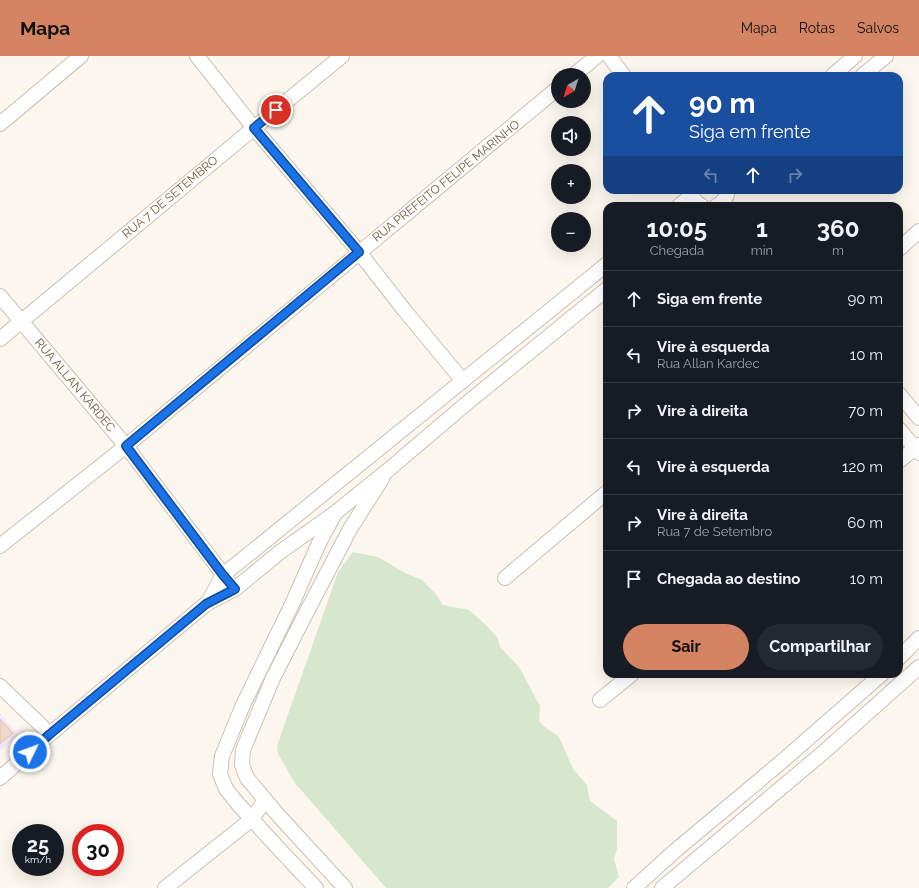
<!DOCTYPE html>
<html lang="pt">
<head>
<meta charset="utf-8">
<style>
	:root { --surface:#171b24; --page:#242831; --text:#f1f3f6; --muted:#9ea1a6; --line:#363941; --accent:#d48463 }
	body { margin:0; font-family:Raleway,sans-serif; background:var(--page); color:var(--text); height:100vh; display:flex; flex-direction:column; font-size:15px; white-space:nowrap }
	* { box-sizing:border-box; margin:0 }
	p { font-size:13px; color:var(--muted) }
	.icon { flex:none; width:22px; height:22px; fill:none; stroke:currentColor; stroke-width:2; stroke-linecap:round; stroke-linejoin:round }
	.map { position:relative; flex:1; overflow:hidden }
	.details { position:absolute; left:603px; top:146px; width:300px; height:476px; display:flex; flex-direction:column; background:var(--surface); border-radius:12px; box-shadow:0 4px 16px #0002 }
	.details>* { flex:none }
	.banner { position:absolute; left:603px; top:16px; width:300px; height:122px; border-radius:12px; box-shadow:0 4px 16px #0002; background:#1a4fa0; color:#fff; overflow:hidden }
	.needle { width:26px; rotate:219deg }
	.controls { position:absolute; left:551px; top:12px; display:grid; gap:8px }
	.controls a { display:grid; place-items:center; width:40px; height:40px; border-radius:50%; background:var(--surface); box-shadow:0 4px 16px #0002; font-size:20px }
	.speed { position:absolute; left:12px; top:768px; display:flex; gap:8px; font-size:20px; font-weight:700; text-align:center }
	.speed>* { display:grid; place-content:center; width:52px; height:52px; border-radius:50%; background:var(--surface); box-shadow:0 4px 16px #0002; line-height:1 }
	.speed small { font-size:10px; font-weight:400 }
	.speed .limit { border:6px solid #d22; background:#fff; color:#111 }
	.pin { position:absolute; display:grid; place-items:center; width:34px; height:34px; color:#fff; margin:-17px; border:2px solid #fff; border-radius:50%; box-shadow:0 1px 4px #0007 }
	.me { position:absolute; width:44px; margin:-22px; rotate:48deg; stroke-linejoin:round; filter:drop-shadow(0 0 3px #0008) }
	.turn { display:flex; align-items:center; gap:14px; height:84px; padding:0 20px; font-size:18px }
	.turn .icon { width:52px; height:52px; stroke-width:2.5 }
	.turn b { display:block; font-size:28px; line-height:34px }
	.lanes { display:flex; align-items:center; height:38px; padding:0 20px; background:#0003; justify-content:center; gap:20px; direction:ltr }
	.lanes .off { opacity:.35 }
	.eta { display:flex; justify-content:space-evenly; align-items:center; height:68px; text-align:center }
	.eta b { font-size:24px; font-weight:700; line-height:28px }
	.cta { display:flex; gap:8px; margin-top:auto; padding:8px 20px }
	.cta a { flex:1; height:46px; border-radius:24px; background:var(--accent); color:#111; font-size:16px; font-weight:700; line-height:46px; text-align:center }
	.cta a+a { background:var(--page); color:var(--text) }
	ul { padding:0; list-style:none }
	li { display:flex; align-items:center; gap:12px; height:56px; padding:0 20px; border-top:1px solid var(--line) }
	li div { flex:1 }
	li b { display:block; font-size:15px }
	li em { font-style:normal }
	header { display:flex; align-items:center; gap:24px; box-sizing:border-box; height:56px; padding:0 20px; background:var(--accent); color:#111 }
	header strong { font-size:19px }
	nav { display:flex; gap:22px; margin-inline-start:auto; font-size:14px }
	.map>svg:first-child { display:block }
	.education { fill:#f3eaf8 }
	.green { fill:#d6e7cd }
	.building { fill:#edd9c8; stroke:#dec2ab }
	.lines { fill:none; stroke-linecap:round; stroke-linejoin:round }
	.street-casing { stroke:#ccc0b4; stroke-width:16 }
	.street { stroke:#fff; stroke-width:14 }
	.route-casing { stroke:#114b97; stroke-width:10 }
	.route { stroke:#1a73e8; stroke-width:7 }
	.labels { text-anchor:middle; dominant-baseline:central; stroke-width:3; stroke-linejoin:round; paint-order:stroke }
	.street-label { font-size:12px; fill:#746152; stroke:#fdfaf4 }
</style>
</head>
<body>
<header>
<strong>Mapa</strong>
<nav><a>Mapa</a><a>Rotas</a><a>Salvos</a></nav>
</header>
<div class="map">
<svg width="919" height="832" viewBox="0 0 919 832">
	<rect width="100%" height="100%" fill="#fbf7ee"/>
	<!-- education -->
	<polygon class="education" points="0,657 19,680 0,695"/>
	<!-- green -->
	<polygon class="green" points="353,496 378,501 405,517 422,524 435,537 443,549 469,554 486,569 497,581 500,591 519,611 540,650 539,665 545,671 559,681 573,713 587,729 590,745 617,765 617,793 614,803 619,821 608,832 386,832 295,727 278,698 277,690 338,516"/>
	<!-- building -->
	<polygon class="building" points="0,663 13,677 0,688"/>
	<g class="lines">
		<defs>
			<g id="street">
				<polyline points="197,0 254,72 359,196 405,255 463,325"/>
				<polyline points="609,0 624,20"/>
				<polyline points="574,19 597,0"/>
				<polyline points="832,20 855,0"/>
				<polyline points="862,20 886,0"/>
				<polyline points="0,68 81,0"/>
				<path d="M690,134C692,141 695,147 702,150"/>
				<polyline points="679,150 691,140"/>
				<path d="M716,150C723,147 727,141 728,134"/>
				<polyline points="899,193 919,175"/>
				<polyline points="0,240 126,390 228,525"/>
				<polyline points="0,283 254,72 342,0"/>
				<polyline points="899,338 919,362"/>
				<polyline points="899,373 919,397"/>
				<polyline points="899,405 919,389"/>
				<polyline points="0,490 126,390 558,32"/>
				<polyline points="505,522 607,436"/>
				<polyline points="207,548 223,519 607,208"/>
				<polyline points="899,602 919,582"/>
				<polyline points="0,630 50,678"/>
				<polyline points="600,644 632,618"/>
				<polyline points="0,722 50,678 206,548 235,533 280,496 335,457 387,415 467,347 607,233"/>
				<polyline points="165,832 252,763 265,744"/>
				<polyline points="316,832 280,794 238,748 226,733 220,718 222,700 243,649 293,546 319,487 334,459"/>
				<polyline points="345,832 278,759 247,722 242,709 243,694 273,622 302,565 350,473 382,423"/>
				<polyline points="634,832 676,794 779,708 882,618"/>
				<polyline points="662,832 825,695 919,611"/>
			</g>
		</defs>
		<!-- street casing -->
		<use href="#street" class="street-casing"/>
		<!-- street -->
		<use href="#street" class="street"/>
	</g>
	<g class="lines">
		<defs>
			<polyline id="route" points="30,696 50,678 206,548 235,533 223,519 126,390 359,196 254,72 276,54"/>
		</defs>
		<!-- route casing -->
		<use href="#route" class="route-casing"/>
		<!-- route -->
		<use href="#route" class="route"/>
	</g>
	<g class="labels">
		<!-- street labels -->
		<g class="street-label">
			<text transform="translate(446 125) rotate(-39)">RUA PREFEITO FELIPE MARINHO</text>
			<text transform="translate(170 141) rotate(-40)">RUA 7 DE SETEMBRO</text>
			<text transform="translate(75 329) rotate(50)">RUA ALLAN KARDEC</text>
		</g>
	</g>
</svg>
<div class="controls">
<a><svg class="needle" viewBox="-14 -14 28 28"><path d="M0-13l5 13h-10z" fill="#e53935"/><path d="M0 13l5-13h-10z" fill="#9ea1a6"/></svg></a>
<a><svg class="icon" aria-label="sound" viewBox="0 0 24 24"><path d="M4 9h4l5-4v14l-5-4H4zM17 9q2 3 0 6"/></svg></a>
<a>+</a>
<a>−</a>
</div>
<div class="speed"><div>25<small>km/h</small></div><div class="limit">30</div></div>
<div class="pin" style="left:276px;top:54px;background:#d93025"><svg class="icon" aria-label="arrive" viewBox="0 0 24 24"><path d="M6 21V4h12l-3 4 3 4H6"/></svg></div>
<svg class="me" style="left:30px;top:696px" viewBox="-20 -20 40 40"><circle r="17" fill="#1a73e8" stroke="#fff" stroke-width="3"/><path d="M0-11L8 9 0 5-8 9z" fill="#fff"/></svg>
<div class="banner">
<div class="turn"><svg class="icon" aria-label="ahead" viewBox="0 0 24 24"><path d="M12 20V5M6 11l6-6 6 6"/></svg><div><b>90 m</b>Siga em frente</div></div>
<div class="lanes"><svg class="icon off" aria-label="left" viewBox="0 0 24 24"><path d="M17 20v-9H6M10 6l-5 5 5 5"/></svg><svg class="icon" aria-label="ahead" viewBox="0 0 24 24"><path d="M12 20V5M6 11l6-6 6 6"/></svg><svg class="icon off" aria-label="right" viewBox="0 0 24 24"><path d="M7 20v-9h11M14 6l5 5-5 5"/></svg></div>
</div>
<section class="details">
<div class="eta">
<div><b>10:05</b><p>Chegada</p></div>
<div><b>1</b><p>min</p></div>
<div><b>360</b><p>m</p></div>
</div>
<ul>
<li><svg class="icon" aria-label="ahead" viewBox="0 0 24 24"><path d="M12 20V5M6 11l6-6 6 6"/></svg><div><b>Siga em frente</b></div><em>90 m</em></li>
<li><svg class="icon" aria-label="left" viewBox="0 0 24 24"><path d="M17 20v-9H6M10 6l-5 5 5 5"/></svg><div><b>Vire à esquerda</b><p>Rua Allan Kardec</p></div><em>10 m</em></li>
<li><svg class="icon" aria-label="right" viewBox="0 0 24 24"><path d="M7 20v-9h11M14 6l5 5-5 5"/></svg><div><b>Vire à direita</b></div><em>70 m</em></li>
<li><svg class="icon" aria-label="left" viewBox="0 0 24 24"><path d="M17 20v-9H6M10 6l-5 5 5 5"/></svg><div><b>Vire à esquerda</b></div><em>120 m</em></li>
<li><svg class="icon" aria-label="right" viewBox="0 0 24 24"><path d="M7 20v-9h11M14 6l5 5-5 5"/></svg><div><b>Vire à direita</b><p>Rua 7 de Setembro</p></div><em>60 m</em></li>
<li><svg class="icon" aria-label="arrive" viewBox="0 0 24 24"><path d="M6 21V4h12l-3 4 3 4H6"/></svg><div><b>Chegada ao destino</b></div><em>10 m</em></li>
</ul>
<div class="cta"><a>Sair</a><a>Compartilhar</a></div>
</section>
</div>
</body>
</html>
